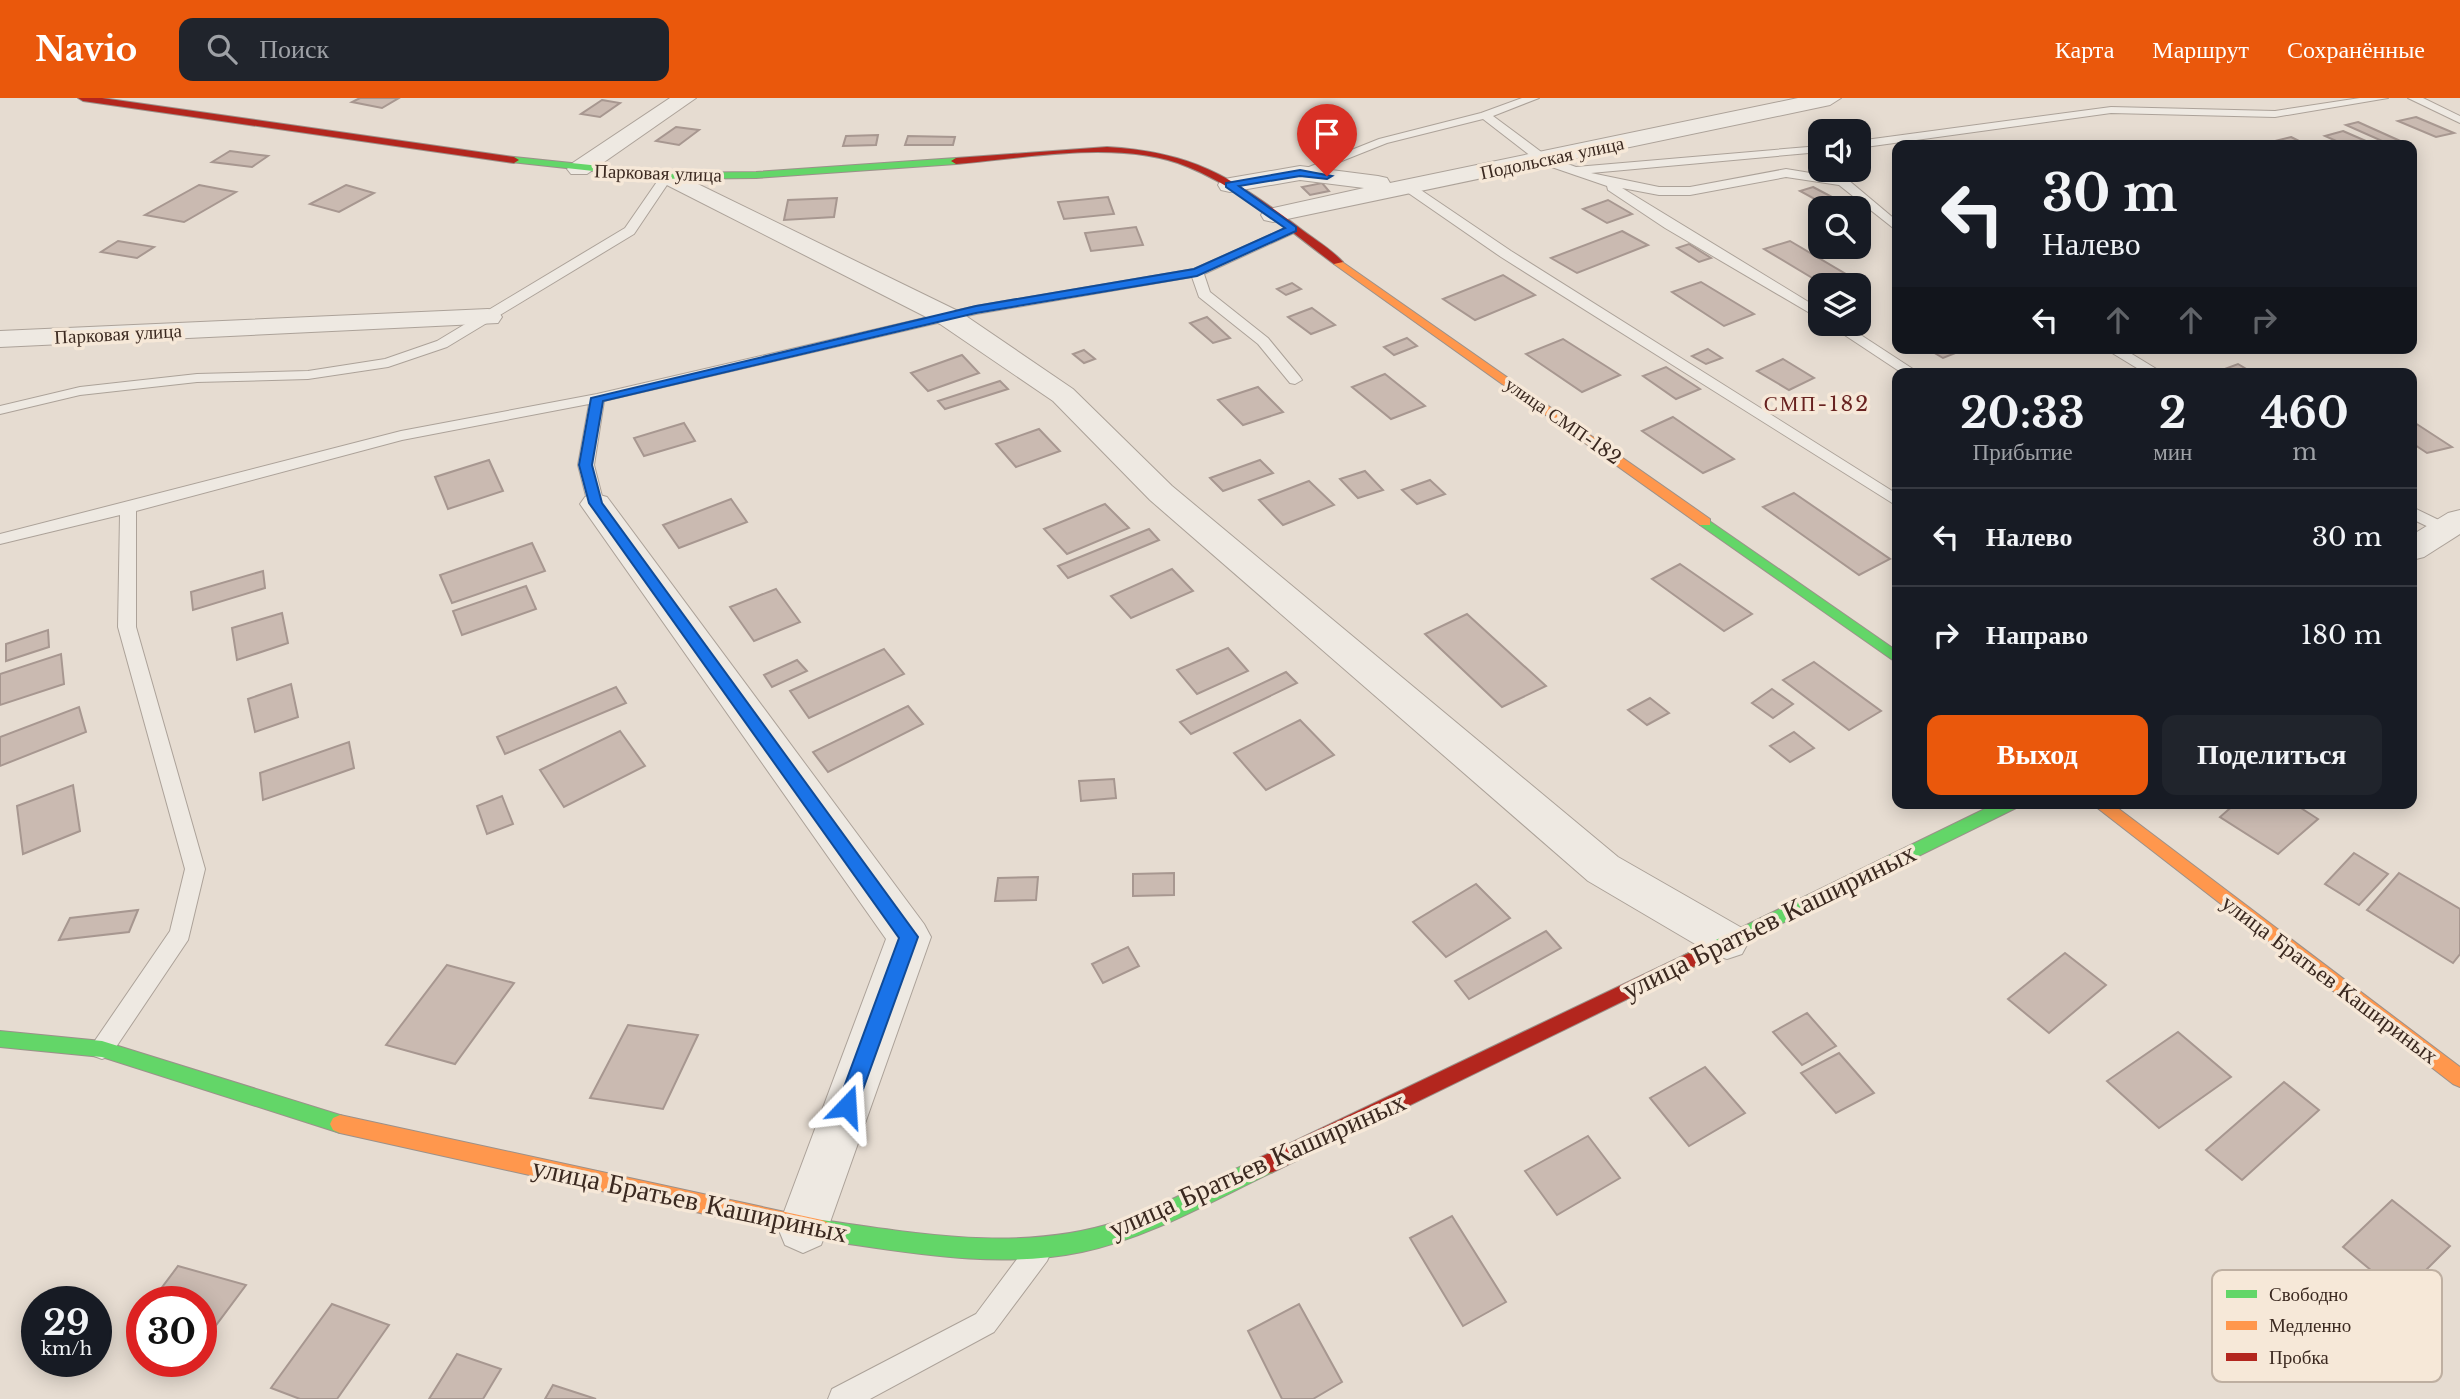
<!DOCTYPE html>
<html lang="ru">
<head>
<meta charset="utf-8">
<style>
	:root { --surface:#171b24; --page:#20242c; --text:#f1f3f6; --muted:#9ea1a6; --line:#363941; --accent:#ea580c }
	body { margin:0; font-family:"Libre Baskerville",serif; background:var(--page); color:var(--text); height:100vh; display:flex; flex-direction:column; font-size:26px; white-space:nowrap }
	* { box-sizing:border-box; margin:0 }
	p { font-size:23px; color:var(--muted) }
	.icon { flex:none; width:38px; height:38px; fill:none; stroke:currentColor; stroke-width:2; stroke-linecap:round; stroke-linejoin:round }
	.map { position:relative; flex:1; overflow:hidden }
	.side { position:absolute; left:1892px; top:270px; width:525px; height:441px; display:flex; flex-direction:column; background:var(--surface); border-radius:14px; box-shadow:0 4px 18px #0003 }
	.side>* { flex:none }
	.banner { position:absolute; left:1892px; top:42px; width:525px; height:214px; border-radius:14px; box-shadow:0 4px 18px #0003; background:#171b24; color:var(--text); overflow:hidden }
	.tools { position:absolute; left:1808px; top:21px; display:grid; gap:14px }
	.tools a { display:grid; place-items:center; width:63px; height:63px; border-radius:14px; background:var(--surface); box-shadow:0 4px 18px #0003; font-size:35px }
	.speed { position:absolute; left:21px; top:1188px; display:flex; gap:14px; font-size:35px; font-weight:700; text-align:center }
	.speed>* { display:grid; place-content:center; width:91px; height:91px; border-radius:50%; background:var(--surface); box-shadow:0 4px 18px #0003; line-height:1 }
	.speed small { font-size:18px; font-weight:400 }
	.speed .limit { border:10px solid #d22; background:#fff; color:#111 }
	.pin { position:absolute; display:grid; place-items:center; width:60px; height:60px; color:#fff; margin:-72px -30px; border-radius:50% 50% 50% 0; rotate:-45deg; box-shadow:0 0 7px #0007 }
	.pin .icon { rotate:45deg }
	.me { position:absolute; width:77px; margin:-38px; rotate:20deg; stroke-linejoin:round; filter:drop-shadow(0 0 5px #0008) }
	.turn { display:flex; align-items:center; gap:24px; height:147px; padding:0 35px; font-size:32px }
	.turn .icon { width:91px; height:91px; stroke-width:2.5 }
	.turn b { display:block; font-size:49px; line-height:60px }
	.lanes { display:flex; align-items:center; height:66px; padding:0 35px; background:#0003; justify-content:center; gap:35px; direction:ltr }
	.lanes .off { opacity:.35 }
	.eta { display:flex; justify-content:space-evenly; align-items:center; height:119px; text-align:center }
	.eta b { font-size:42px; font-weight:700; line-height:49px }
	.action { display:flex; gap:14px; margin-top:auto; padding:14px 35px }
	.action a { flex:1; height:80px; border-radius:14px; background:var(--accent); color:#fff; font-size:28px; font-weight:700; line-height:80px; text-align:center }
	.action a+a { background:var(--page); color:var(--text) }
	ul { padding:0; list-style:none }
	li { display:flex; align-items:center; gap:21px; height:98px; padding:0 35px; border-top:2px solid var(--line) }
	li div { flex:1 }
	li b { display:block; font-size:26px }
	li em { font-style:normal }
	header { display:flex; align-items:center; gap:42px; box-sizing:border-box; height:98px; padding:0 35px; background:var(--accent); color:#fff }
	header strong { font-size:33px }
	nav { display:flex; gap:38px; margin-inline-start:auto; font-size:24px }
	.search { width:490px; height:63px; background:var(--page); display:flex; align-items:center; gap:18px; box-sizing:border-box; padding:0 24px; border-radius:14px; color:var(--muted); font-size:26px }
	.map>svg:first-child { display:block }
	.building { fill:#cabab1; stroke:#a79790; stroke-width:2 }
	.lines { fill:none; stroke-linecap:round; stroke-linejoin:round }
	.lane-casing { stroke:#aca299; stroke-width:2 }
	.street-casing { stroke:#aca299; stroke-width:2 }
	.fast-casing { stroke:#9b918a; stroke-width:2 }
	.slow-casing { stroke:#9b918a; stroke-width:2 }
	.jam-casing { stroke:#9b918a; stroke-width:2 }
	.lane { fill:#eee9e2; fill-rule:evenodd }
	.street { fill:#eee9e2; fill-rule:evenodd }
	.fast { fill:#63d668; fill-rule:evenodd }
	.slow { fill:#ff974d; fill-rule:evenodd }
	.jam { fill:#b3261e; fill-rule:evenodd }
	.route { fill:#1a73e8; stroke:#114b97; stroke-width:2 }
	.labels { text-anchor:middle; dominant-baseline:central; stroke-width:7; stroke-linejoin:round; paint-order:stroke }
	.far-street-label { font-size:19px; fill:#3b2920; stroke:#f6e8d8 }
	.far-neighbourhood-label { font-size:21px; letter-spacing:2px; fill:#682220; stroke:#f6e8d8 }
	.street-label { font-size:23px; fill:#3b2920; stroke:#f6e8d8 }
	.near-street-label { font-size:28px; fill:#3b2920; stroke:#f6e8d8 }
	.key { fill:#f6e8d8; stroke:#beafa1; stroke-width:2 }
	.key-label { font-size:19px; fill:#3b2920 }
</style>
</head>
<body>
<header>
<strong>Navio</strong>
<div class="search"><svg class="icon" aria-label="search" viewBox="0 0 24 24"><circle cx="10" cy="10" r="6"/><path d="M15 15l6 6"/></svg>Поиск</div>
<nav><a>Карта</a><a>Маршрут</a><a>Сохранённые</a></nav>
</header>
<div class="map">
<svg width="2460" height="1301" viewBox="0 0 2460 1301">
	<rect width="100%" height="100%" fill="#e6dcd1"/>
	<!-- building -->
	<g class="building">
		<polygon points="360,0 399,0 382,10 352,4"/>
		<polygon points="602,2 620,5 600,19 581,16"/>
		<polygon points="2416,19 2454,35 2436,39 2398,23"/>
		<polygon points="2358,24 2407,46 2391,47 2346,27"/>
		<polygon points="676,29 699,32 679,47 656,43"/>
		<polygon points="2343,33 2375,47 2345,47 2325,38"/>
		<polygon points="878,37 876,47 843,48 846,38"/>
		<polygon points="908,38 955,39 953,47 905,47"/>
		<polygon points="2291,39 2307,47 2284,47 2275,43"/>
		<polygon points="230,53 268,58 252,69 212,64"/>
		<polygon points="1322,85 1329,93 1310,97 1302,89"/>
		<polygon points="199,87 236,94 184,124 145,117"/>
		<polygon points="346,87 374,95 339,114 310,106"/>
		<polygon points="1813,89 1834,100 1820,104 1800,93"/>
		<polygon points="1108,99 1114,116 1064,121 1058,104"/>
		<polygon points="837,100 834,119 784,122 788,102"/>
		<polygon points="1608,102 1632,116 1607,125 1583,111"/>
		<polygon points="1136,129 1143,147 1091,153 1085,135"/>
		<polygon points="1622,133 1648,147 1577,175 1551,160"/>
		<polygon points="118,143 154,149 137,160 101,154"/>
		<polygon points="1790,143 1856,182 1840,187 1824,187 1764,151"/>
		<polygon points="1689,146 1711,160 1699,164 1677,150"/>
		<polygon points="1503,177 1535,197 1475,222 1443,201"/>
		<polygon points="1701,184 1754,216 1724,228 1672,194"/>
		<polygon points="1292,185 1301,191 1286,197 1277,191"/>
		<polygon points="1312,210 1335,227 1311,236 1288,219"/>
		<polygon points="1207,219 1230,240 1213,245 1190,225"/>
		<polygon points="1407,240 1417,248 1394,257 1384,249"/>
		<polygon points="1563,241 1620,277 1582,294 1526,256"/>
		<polygon points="1926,250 1960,250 1963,252 1943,260"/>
		<polygon points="1708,251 1722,260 1706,266 1692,258"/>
		<polygon points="1084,252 1095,261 1084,265 1073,256"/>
		<polygon points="962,257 979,275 928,293 911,275"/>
		<polygon points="1783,261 1814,280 1789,292 1757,273"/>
		<polygon points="2238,266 2253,275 2214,275"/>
		<polygon points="1666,269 1700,291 1676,301 1643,278"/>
		<polygon points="1385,276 1425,308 1391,321 1352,289"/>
		<polygon points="1000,283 1008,291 945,311 938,303"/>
		<polygon points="1258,289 1283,314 1243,327 1218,302"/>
		<polygon points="1673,319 1734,361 1703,375 1642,333"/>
		<polygon points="2412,323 2452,349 2427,355 2412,345"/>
		<polygon points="684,325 695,343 644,358 634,340"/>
		<polygon points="1039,331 1060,353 1016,369 996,346"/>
		<polygon points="489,362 503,393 448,411 435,379"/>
		<polygon points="1260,362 1273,375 1223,393 1210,380"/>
		<polygon points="1365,373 1383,392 1358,400 1340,381"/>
		<polygon points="1430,382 1445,396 1417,406 1402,392"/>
		<polygon points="1309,383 1334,407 1283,427 1259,402"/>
		<polygon points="1794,395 1890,461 1859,477 1763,409"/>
		<polygon points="731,401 747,424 679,450 663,427"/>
		<polygon points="1105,406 1129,430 1067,456 1044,431"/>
		<polygon points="1149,431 1159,442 1068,480 1058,468"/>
		<polygon points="532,445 545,473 452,505 440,477"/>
		<polygon points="1680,466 1752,516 1724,533 1652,481"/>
		<polygon points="1172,471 1193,493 1131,520 1111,498"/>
		<polygon points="263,473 265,490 193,512 191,494"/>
		<polygon points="526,488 536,511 462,537 453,513"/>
		<polygon points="776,491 800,524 754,543 730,509"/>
		<polygon points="282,515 288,545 237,562 232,530"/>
		<polygon points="1467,516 1546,588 1502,609 1425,536"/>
		<polygon points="48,532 49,549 6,563 6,546"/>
		<polygon points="1228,550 1248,573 1197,596 1177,572"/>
		<polygon points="884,551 904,576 809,620 790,593"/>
		<polygon points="61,556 64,586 0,607 0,576"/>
		<polygon points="797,562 807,573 772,589 764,577"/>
		<polygon points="1814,564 1881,613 1849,632 1783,582"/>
		<polygon points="1286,574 1297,585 1191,636 1180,624"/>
		<polygon points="291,586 298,619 255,634 248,601"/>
		<polygon points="616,589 626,605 505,656 497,639"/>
		<polygon points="1772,591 1793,606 1773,620 1752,605"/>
		<polygon points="1650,600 1669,615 1647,627 1628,612"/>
		<polygon points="908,608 923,626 828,674 813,654"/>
		<polygon points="79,609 86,634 0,668 0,639"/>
		<polygon points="1300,622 1334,657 1266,692 1234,655"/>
		<polygon points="620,633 645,668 564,709 540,672"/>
		<polygon points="1794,634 1814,650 1790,664 1770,648"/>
		<polygon points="349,644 354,670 263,702 260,675"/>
		<polygon points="1114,681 1116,700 1081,703 1079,683"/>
		<polygon points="73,687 80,733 23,756 17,708"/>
		<polygon points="502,698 513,726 487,736 477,708"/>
		<polygon points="2236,705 2293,705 2318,721 2278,756 2220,719"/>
		<polygon points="2354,755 2388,776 2359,807 2325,786"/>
		<polygon points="1174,775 1174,797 1133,798 1133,776"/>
		<polygon points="2399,775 2460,811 2460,856 2453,865 2367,812"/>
		<polygon points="1038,779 1036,802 995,803 998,780"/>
		<polygon points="1476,786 1510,820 1446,859 1413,824"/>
		<polygon points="138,812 129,834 59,842 70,820"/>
		<polygon points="1546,833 1561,850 1469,901 1455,883"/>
		<polygon points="1128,849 1139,868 1103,885 1092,866"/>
		<polygon points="2065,855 2106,887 2049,935 2008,901"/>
		<polygon points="447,867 514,885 455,966 386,947"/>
		<polygon points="1807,915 1836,948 1802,967 1773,934"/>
		<polygon points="628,927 698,937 663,1011 590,1000"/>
		<polygon points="2178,934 2231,979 2159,1030 2107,983"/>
		<polygon points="1839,955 1874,995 1836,1015 1801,975"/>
		<polygon points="1705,969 1745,1015 1689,1048 1650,1000"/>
		<polygon points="2284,984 2319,1012 2242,1082 2206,1052"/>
		<polygon points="1588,1038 1620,1080 1557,1117 1525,1073"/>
		<polygon points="2392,1102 2450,1148 2401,1197 2343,1149"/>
		<polygon points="1452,1118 1506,1204 1463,1228 1410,1140"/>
		<polygon points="178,1168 246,1187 202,1246 201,1204 151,1204"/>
		<polygon points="332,1206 389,1227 337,1301 300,1301 271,1290"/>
		<polygon points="1299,1206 1342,1284 1313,1301 1282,1301 1248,1233"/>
		<polygon points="457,1256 501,1271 483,1301 429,1301"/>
		<polygon points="553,1287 596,1301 545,1301"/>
	</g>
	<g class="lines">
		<defs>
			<g id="lane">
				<polygon points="1522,0 1539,0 1493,18 1548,59 1576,69 1820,48 1820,54 1591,75 1659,89 1690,89 1786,71 1847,81 1897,123 1897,133 1839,87 1786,79 1690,97 1659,97 1622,90 1820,211 1820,221 1665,130 1608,92 1607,88 1540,65 1483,21 1387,45 1304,78 1294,75 1379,41 1481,15"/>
				<polygon points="2360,0 2388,0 2275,19 2111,15 1858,50 1858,43 2111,9 2275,13"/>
				<polygon points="2408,0 2423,0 2460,18 2460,25"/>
				<polygon points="663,75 673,78 634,136 447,249 388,269 308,281 197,284 80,297 0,316 0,308 80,289 197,276 308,273 385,261 437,243 625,130"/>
				<polygon points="1404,86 1412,86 1511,153 1897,396 1897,408 1501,159 1404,92"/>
				<polygon points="1292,127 1298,131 1296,134 1204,176 1210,194 1268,240 1300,279 1302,282 1295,286 1290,285 1258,246 1199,199 1192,179 976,216 604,303 594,367 604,406 596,411 588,406 578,367 589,306 402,342 136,413 136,529 205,771 188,842 110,958 102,961 94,958 90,951 94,944 170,833 185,771 118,529 120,417 0,446 0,436 401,333 597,296 976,208 1194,171"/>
				<polygon points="1828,226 1844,226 1919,275 1902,275"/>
				<polygon points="2104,250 2122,250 2163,275 2145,275"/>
				<polygon points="2412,409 2447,426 2449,430 2441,435 2412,421"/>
				<polygon points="1038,1141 1047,1145 1051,1154 1047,1163 994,1234 870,1301 828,1301 832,1291 976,1216 1029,1145"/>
			</g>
			<g id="street">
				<polygon points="670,0 696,0 587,76 571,76 567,71 571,66"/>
				<polygon points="1798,0 1841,0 1830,7 1273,124 1264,122 1261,117 1264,112 1364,90 1300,82 1230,94 1221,92 1218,87 1221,82 1230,80 1300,68 1378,78 1387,80 1390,85"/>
				<polygon points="667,71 960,214 1073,291 1172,388 1618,759 1742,830 1749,843 1742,856 1727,861 1712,856 1588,783 1150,402 1053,303 940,226 659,83 655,78 659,73"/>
				<polygon points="488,211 498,213 502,219 498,225 0,249 0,233"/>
				<polygon points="596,396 607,399 924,826 931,839 828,1130 821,1147 803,1155 785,1147 778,1130 886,841 580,406 585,399"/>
				<polygon points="2460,412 2460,436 2424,459 2412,462 2412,437 2448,415"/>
			</g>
			<g id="fast">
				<polygon points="514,59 667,75 756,74 956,60 961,63 956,66 756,80 667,81 511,64 511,60"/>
				<polygon points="1705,420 1897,553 1897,565 1700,427 1700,421"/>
				<polygon points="1997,705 2020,705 2018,709 1695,868 1689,871 1683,868 1680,863 1683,858"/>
				<polygon points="0,933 102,943 340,1017 347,1020 350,1026 347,1032 340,1035 102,959 0,949"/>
				<path d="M1266,1058L1273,1060L1276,1067L1273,1074C1212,1103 1149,1140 1082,1154C996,1172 907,1154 822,1142L815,1139L812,1132L815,1125L822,1122C921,1136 1022,1155 1119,1123C1170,1106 1216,1077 1266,1058Z"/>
			</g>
			<g id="slow">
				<polygon points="1338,161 1710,421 1710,427 1700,427 1334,166 1333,164"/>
				<polygon points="2091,705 2111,705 2460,969 2460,989 2453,986"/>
				<polygon points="340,1017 822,1122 829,1125 832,1132 829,1139 822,1142 340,1035 333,1032 330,1026 333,1020"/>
			</g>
			<g id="jam">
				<polygon points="78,0 102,0 514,59 519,62 514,65 83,3"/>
				<path d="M1107,49C1192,54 1230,78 1297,128C1312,140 1330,150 1343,164L1334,166C1288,132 1242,91 1188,69C1121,41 1027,60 956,66L951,63L956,60Z"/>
				<polygon points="1689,855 1695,858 1698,863 1695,868 1273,1074 1266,1076 1259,1074 1256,1067 1259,1060"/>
			</g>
		</defs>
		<!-- lane casing -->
		<use href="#lane" class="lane-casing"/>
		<!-- street casing -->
		<use href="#street" class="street-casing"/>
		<!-- fast casing -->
		<use href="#fast" class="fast-casing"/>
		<!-- slow casing -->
		<use href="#slow" class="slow-casing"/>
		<!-- jam casing -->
		<use href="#jam" class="jam-casing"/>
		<!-- lane -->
		<use href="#lane" class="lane"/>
		<!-- street -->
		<use href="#street" class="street"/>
		<!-- fast -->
		<use href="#fast" class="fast"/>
		<!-- slow -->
		<use href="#slow" class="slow"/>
		<!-- jam -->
		<use href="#jam" class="jam"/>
	</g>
	<!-- route -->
	<polygon class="route" points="1300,72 1332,78 1327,81 1300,78 1239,88 1296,129 1296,133 1197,178 976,215 603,303 592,367 602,405 918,839 857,1008 854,1015 847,1017 840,1015 837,1008 899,840 589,405 579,367 591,300 976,208 1194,171 1285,130 1226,89 1226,85"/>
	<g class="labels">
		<!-- far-street labels -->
		<g class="far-street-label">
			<text transform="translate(1552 60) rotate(-12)">Подольская улица</text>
			<text transform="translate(658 75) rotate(2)">Парковая улица</text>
			<text transform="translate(118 236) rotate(-3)">Парковая улица</text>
			<text transform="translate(1563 323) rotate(35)">улица СМП-182</text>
		</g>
		<!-- far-neighbourhood labels -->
		<g class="far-neighbourhood-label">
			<text x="1817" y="306">СМП-182</text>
		</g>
		<!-- street labels -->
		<g class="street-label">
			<text transform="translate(2330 881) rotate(37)">улица Братьев Кашириных</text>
		</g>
		<!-- near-street labels -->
		<g class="near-street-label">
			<text transform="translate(1769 823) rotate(-26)">улица Братьев Кашириных</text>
			<text transform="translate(1257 1067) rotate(-24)">улица Братьев Кашириных</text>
			<text transform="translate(690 1102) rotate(12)">улица Братьев Кашириных</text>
		</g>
	</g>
	<!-- legend -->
	<rect x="2212" y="1172" width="230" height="112" rx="10" class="key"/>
	<rect x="2226" y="1192" width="31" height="8" fill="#63d668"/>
	<rect x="2226" y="1223" width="31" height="9" fill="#ff974d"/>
	<rect x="2226" y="1255" width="31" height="8" fill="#b3261e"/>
	<g class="key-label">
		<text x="2269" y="1203">Свободно</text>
		<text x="2269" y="1234">Медленно</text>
		<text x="2269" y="1266">Пробка</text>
	</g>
</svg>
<div class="tools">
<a><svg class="icon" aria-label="sound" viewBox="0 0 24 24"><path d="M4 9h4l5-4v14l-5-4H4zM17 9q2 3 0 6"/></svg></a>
<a><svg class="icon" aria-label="search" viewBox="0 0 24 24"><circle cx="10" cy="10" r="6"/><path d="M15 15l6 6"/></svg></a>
<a><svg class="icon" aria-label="layers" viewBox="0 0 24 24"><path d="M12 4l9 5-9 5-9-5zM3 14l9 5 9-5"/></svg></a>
</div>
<div class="speed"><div>29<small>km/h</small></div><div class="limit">30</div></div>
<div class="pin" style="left:1327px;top:78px;background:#d93025"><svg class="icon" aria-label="arrive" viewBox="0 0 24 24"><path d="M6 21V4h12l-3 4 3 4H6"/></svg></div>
<svg class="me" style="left:847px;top:1008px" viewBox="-20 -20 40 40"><path d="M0-17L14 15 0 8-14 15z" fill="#1a73e8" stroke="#fff" stroke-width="4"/></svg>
<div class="banner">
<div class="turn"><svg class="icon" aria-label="left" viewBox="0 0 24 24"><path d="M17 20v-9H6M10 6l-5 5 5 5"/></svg><div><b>30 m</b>Налево</div></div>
<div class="lanes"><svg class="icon" aria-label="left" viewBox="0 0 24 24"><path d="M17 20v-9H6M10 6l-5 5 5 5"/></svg><svg class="icon off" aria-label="ahead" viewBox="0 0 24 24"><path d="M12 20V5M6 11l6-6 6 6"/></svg><svg class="icon off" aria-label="ahead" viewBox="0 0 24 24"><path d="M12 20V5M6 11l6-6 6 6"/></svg><svg class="icon off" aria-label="right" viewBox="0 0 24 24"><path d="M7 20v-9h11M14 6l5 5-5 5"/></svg></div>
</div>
<section class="side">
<div class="eta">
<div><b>20:33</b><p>Прибытие</p></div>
<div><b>2</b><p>мин</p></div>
<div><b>460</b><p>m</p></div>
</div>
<ul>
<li><svg class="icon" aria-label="left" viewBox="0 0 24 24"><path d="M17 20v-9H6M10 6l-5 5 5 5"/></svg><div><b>Налево</b></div><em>30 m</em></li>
<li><svg class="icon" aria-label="right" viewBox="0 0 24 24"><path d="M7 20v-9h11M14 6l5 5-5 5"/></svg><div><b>Направо</b></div><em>180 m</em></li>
</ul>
<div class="action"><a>Выход</a><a>Поделиться</a></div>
</section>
</div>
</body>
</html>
